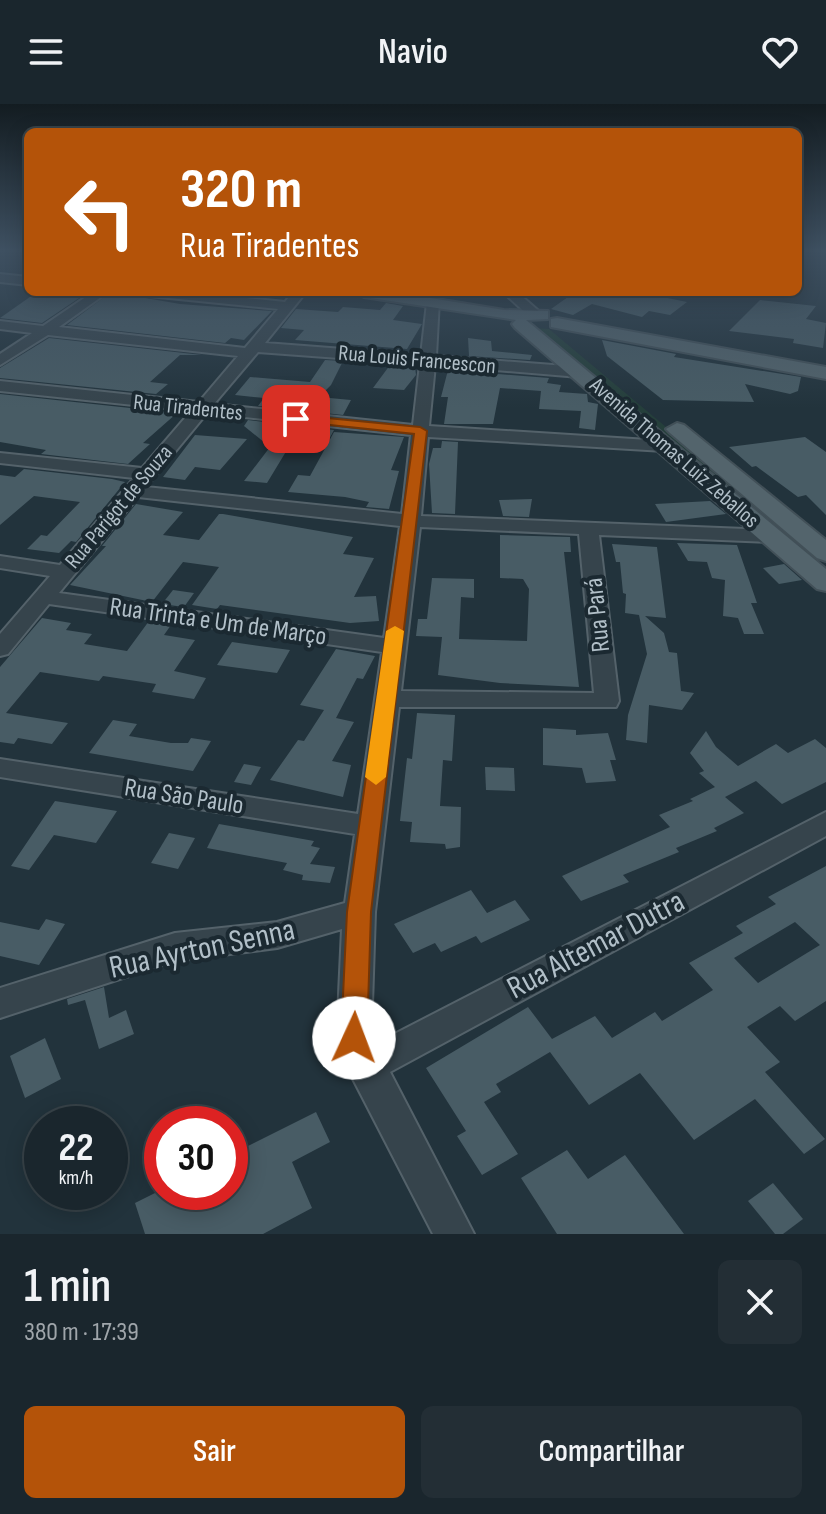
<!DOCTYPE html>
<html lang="pt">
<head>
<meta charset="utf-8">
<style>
	:root { --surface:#1a262d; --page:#232e35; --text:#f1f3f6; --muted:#9fa5aa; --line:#384349; --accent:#b45309 }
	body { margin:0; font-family:"Sofia Sans Condensed",sans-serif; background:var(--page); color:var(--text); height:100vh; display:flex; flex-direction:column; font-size:30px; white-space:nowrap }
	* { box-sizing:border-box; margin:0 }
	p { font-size:26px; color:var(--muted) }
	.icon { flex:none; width:44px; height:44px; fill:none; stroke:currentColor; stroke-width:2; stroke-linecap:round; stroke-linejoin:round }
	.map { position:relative; height:1130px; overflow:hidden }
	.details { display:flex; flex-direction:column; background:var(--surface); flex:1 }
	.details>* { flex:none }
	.banner { position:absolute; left:24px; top:24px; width:778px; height:168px; border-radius:12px; box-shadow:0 4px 20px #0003,0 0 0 2px var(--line); background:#b45309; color:#fff; overflow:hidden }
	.speed { position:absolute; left:24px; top:1002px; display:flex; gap:16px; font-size:40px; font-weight:700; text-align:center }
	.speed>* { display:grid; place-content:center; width:104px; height:104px; border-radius:50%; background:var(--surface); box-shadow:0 4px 20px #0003,0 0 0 2px var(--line); line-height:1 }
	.speed small { font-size:20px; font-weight:400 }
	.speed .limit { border:12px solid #d22; background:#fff; color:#111 }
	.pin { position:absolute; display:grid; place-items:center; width:68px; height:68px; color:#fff; margin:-34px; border-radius:16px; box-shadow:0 4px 12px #0006 }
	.me { position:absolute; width:88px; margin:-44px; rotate:2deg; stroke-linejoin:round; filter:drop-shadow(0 0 6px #0008) }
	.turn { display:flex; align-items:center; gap:28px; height:168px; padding:0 24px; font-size:36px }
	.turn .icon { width:104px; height:104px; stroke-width:2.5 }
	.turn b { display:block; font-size:56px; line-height:68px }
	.round { display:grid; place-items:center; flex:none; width:84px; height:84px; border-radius:12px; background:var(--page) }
	.overview { display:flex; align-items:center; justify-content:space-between; height:136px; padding:0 24px }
	h1 { font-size:48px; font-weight:600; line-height:60px }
	.cta { display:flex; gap:16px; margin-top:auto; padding:16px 24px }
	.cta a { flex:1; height:92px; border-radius:12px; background:var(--accent); color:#fff; font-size:32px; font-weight:600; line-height:92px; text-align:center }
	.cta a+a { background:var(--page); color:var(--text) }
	header { display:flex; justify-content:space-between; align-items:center; height:104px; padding:0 24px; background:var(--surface); font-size:36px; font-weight:600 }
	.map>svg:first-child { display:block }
	.green { fill:#253f3b }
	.building { fill:#485c65; fill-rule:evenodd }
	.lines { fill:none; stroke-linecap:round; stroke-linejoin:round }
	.minor-casing { stroke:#54626a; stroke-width:4 }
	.major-casing { stroke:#425058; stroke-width:4 }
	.minor { fill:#36444c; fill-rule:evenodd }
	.major { fill:#53646c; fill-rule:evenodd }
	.route { fill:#b45309; stroke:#753606; stroke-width:2 }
	.slow { fill:#f59e0b }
	.labels { text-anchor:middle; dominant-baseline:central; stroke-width:8; stroke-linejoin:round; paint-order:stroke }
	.far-street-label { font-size:22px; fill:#b1bfc8; stroke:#1b2931 }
	.street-label { font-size:26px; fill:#b1bfc8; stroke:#1b2931 }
	.near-street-label { font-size:32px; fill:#b1bfc8; stroke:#1b2931 }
</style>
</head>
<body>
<header><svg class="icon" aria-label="menu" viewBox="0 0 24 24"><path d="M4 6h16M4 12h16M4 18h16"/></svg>Navio<svg class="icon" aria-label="heart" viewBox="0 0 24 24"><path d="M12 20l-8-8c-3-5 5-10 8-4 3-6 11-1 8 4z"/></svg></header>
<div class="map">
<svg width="826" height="1130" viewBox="0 0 826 1130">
	<rect width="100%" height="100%" fill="#22333c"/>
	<!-- green -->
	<polygon class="green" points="535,224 549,225 752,395 738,397"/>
	<!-- building -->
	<g class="building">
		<polygon points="37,188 88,188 42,219 0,214"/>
		<polygon points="111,188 180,200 272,207 244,236 231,234 225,239 67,221"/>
		<polygon points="575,188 639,192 643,189 687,198 670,211 649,207 642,213 592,200 573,211 551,205"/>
		<polygon points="760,196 816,202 806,215 826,219 823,244 793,239 794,235 729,227"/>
		<polygon points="386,199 403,202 393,216 422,220 407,245 295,236 304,226 281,224 296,205 338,208 343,203 380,206"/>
		<polygon points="49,234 202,251 180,251 150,278 168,280 156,290 0,274 0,264"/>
		<polygon points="468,234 491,237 492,247 532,251 530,256 469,252"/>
		<polygon points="602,236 676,250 674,253 801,273 798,287 790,290 745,280 754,298 663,296 607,252"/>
		<polygon points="325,256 343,257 331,281 319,293 351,296 343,311 258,302 264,294 235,291 250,273 310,278"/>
		<polygon points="390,261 415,263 416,271 404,286 373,284"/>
		<polygon points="448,266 549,274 547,279 561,281 559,288 587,290 588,298 598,300 595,326 579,324 581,307 539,305 541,287 500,284 493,320 444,320 448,293 441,293"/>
		<polygon points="0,290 177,309 143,339 150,340 128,360 41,350 46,346 0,338"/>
		<polygon points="248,316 334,326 327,339 293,336 267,379 244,377 270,343 244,322"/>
		<polygon points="334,328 404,333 391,366 399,367 389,405 366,403 369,398 345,393 288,388 298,371 310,372"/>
		<polygon points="195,331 247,335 220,366 195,363 185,376 163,373"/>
		<polygon points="805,333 826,348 826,411 806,391 798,393 756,362 752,363 729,343"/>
		<polygon points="442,337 458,338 455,410 432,409 429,360 433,344 441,344"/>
		<polygon points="24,365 112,375 125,378 76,438 71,437 59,449 27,445 41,431 47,432 80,398 34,392 0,421 0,371 15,373"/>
		<polygon points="532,395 529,413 503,412 499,396"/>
		<polygon points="710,397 726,410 666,418 655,400"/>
		<polygon points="136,400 183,408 163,431 199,436 219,410 223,410 353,433 343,450 374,454 354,493 376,492 379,517 350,519 220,501 217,505 192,501 219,463 183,458 152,498 70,481 106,442 102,442"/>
		<polygon points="500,431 570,433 571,448 564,448 579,583 500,579 438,571 442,533 416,532 418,515 427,515 432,474 474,475 474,494 461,493 459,535 527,537 529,485 523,475 500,474"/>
		<polygon points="677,439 737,441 757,499 751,499 764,530 744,530 738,514 723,512 725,476 712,474 707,458 688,457"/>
		<polygon points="612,440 657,443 666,514 645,512 664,529 669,548 677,549 681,587 694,589 682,606 649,601 647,639 626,636 628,611 647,550 639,511 625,509 626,490 623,489 620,458 616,458"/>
		<polygon points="784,460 802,476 779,480 763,464"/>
		<polygon points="173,486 194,489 184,503 162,500"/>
		<polygon points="42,514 71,519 66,526 92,530 84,540 127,547 149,517 171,521 164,531 195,536 174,567 206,574 194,595 152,588 156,580 103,572 99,577 40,568 6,609 68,619 52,640 18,634 14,640 0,638 0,563"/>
		<polygon points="232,538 267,543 290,546 277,569 217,561"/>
		<polygon points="336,545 375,552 363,575 357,574 336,614 354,618 332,657 351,661 343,693 270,676 298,636 304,637 324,606 300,601"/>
		<polygon points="417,609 455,611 452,657 443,656 440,702 461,703 460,743 446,745 445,740 410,738 412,718 400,717 407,654 412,655"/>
		<polygon points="113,616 137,620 129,632 171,639 188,639 191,634 211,637 193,667 89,649"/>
		<polygon points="543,624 576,626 576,631 608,629 616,656 610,656 616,677 586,679 582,664 543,661"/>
		<polygon points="706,627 716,643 738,662 776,640 788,649 815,635 826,644 826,678 782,700 756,677 725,693 744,709 714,724 717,727 676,744 679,748 623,771 629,778 581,797 562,772 670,723 659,711 693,697 690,695 715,683 699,669 704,667 690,649"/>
		<polygon points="244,660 261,663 251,681 234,678"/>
		<polygon points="485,663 514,664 515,687 486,686"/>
		<polygon points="55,697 117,707 96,739 54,731 29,766 11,762"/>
		<polygon points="219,720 314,737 311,742 320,744 310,760 335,763 330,779 302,776 303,771 283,766 287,759 207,744"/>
		<polygon points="169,729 195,734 178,765 151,759"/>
		<path d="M826,762V897L795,917L780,902L747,923L780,958L765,968L825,1035L804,1050L755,995L694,1036L640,969L589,1001L550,948L496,980L501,988L484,998L518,1050L482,1071L457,1032L466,1027L426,964L528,903L552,935L595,912L612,934L655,908L662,917L713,886L689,859L743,829L736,822L776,800L768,793ZM795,818L820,841L758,879L734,854Z"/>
		<polygon points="471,786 487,809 515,796 530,816 481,839 476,832 441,848 435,839 413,849 394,820"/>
		<polygon points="46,815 65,820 39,861 0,852 0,818 39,826"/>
		<polygon points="104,883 109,914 126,906 134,930 99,945 85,896 68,901 67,895"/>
		<polygon points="45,934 61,975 25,994 10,952"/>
		<polygon points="316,1008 330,1038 292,1058 312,1104 263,1130 145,1130 135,1099 157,1088 230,1088 230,1051"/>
		<polygon points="567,1046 588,1075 625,1051 684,1130 557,1130 521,1074"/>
		<polygon points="773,1079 803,1115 783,1130 775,1130 748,1097"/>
	</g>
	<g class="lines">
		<defs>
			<g id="minor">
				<polygon points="0,170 28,173 28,181 0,178"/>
				<path d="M93,188H108L59,223L245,244L278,205L149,192L143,188H188L285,198L293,188H306L265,239L421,251L427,199L439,196L436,252L579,263L587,268L579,273L435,261L429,322L664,337L673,342L664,347L428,333L421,412L770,426L780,432L770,438L599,431L619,597L616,603H399L375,808L371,932L375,940L826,708V732L390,968L474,1130H433L353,975L337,934L342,825L277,844L175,857L0,914V884L175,829L277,818L345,799L355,730L0,673V655L358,710L382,548L49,500L8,550L0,552V530L50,472L0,464V452L60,461L134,374L0,359V349L142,364L191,307L0,287V277L199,298L238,252L48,231L0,261V250L32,229L0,225V217L43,222ZM258,248L420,260L413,321L214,300ZM207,309L411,331L402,410L146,383ZM138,393L400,422L384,534L59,489ZM420,423L579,430L594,589L401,587Z"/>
				<polygon points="503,188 517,188 542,210 530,213"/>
			</g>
			<g id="major">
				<polygon points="356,188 394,188 504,206 548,207 548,215 526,216 826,465 826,487 817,485 515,224 512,220 516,216 364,193"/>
				<polygon points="557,214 826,263 826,275 551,223 551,215"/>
				<polygon points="677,319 684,321 826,436 826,457 817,454 670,329 666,325"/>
			</g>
		</defs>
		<!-- minor casing -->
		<use href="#minor" class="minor-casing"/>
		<!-- major casing -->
		<use href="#major" class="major-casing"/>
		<!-- minor -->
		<use href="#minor" class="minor"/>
		<!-- major -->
		<use href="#major" class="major"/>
	</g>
	<!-- sky -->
	<linearGradient id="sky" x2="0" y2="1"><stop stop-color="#131c21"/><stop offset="0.48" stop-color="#3e5061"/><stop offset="1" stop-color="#3e5061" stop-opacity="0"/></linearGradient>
	<rect width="826" height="304" fill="url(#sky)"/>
	<!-- route -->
	<polygon class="route" points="296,311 420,323 427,327 371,808 367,934 363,943 354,946 344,943 341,934 347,808 414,330 292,317 290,315"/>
	<!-- slow -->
	<polygon class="slow" points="395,522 404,527 386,673 376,681 365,673 386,527"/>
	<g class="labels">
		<!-- far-street labels -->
		<g class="far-street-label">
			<text transform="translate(417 256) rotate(5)">Rua Louis Francescon</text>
			<text transform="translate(188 304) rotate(6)">Rua Tiradentes</text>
			<text transform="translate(674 349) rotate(41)">Avenida Thomas Luiz Zeballos</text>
			<text transform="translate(119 403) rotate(-50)">Rua Parigot de Souza</text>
		</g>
		<!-- street labels -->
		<g class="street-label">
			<text transform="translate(598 511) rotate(-96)">Rua Pará</text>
			<text transform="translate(218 518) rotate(8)">Rua Trinta e Um de Março</text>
			<text transform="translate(184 693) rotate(9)">Rua São Paulo</text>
		</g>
		<!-- near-street labels -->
		<g class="near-street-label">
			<text transform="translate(596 841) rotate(-28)">Rua Altemar Dutra</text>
			<text transform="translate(202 845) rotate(-12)">Rua Ayrton Senna</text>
		</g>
	</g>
</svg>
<div class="speed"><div>22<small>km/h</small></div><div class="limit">30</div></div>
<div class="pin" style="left:296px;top:315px;background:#d93025"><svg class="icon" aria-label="arrive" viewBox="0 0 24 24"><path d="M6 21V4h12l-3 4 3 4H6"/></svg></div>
<svg class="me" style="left:354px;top:934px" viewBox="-20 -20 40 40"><circle r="19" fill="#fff"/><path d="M0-13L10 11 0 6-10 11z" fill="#b45309"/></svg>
<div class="banner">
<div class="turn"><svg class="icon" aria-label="left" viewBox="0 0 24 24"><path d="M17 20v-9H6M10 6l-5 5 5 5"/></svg><div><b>320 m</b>Rua Tiradentes</div></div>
</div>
</div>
<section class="details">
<div class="overview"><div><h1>1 min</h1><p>380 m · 17:39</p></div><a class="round"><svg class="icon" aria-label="close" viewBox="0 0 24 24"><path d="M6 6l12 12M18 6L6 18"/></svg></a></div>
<div class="cta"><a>Sair</a><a>Compartilhar</a></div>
</section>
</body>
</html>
